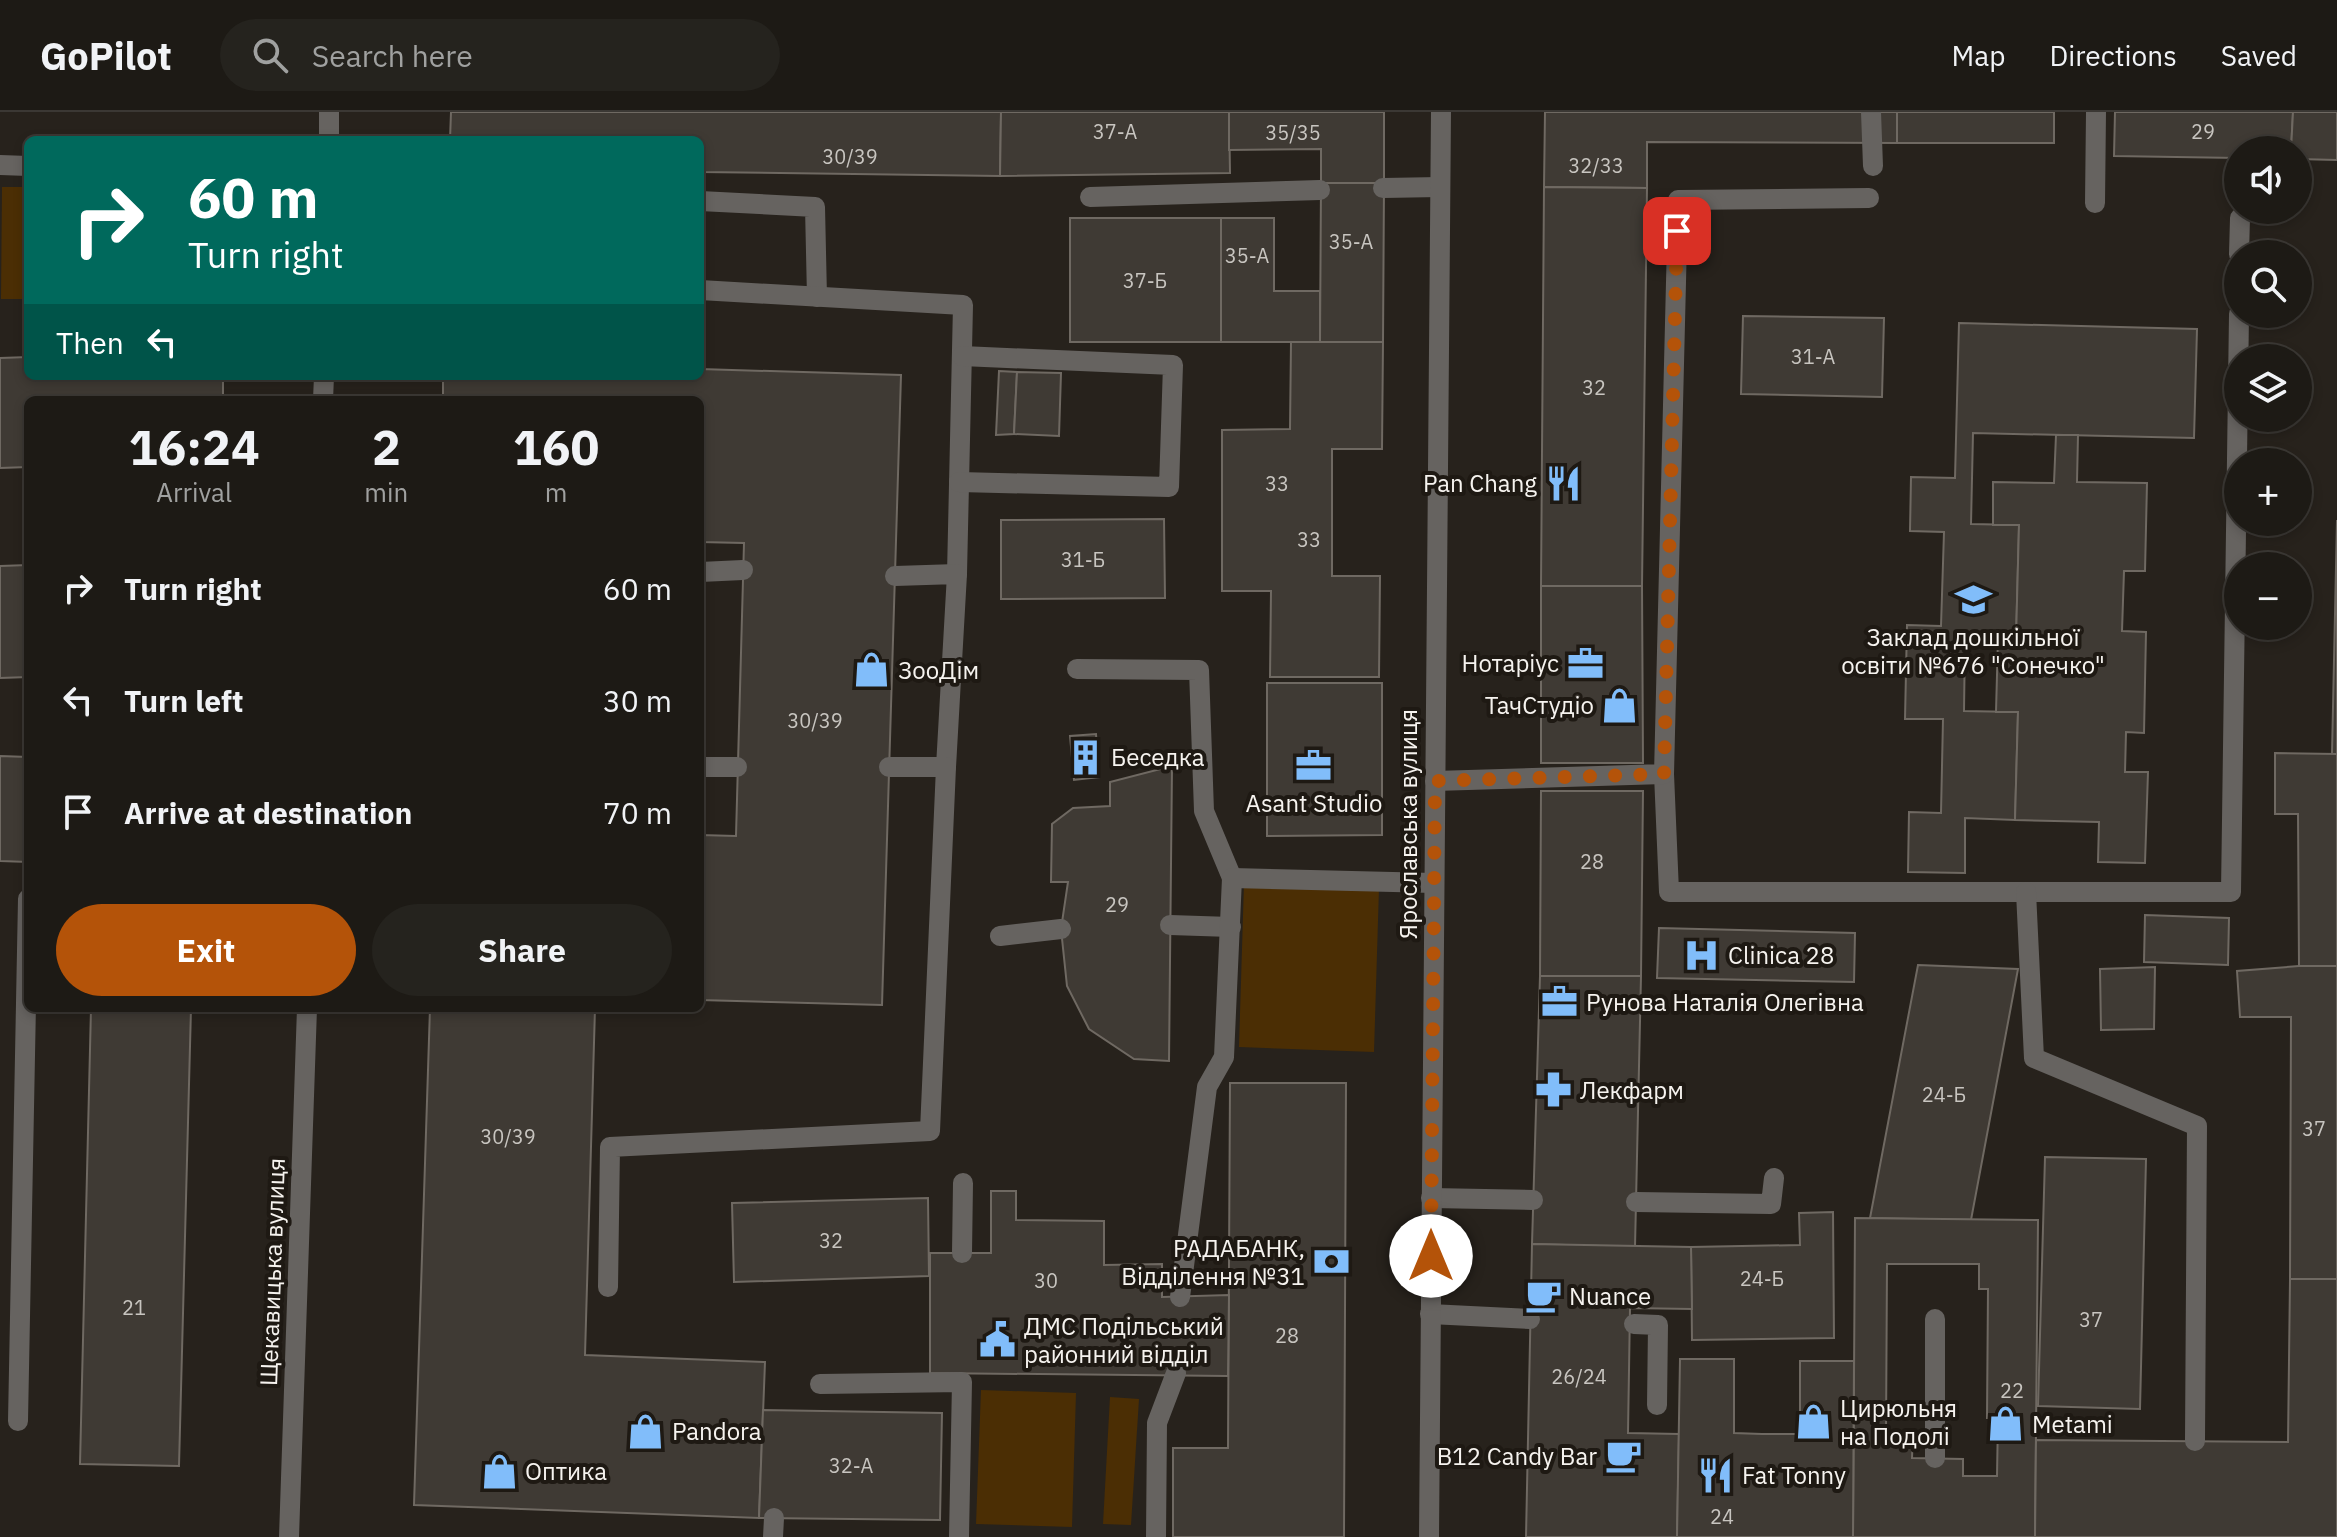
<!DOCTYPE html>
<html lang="en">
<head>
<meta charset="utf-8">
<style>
	:root { --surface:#1d1a15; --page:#25231e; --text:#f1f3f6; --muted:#a0a1a0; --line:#3b3834; --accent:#b45309 }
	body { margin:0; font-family:"IBM Plex Sans",sans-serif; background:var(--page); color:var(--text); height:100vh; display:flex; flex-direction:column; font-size:30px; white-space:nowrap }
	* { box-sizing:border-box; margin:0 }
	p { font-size:26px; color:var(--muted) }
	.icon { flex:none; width:44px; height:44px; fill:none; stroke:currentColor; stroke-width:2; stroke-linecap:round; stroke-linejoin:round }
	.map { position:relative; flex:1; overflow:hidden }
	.drawer { position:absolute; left:24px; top:284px; width:680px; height:616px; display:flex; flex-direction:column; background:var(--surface); border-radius:12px; box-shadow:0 4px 12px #0003,0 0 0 2px var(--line) }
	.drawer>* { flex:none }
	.hud { position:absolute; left:24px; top:24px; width:680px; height:244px; border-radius:12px; box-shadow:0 4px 12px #0003,0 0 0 2px var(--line); background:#00695c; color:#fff; overflow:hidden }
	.fabs { position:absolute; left:2224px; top:24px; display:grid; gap:16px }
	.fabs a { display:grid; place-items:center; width:88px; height:88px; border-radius:50%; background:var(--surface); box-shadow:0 4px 12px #0003,0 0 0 2px var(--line); font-size:40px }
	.pin { position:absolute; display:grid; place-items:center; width:68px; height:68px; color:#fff; margin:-34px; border-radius:16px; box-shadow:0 4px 12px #0006 }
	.me { position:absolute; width:88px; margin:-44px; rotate:0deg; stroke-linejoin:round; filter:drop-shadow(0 0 6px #0008) }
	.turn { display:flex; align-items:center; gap:28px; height:168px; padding:0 32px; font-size:36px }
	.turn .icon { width:104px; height:104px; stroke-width:2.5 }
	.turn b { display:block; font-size:56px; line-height:68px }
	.then { display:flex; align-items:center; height:76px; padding:0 32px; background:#0003; gap:16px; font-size:30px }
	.eta { display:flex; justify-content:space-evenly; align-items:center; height:136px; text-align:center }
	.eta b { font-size:48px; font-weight:800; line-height:56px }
	.primary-button { display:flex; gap:16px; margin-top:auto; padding:16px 32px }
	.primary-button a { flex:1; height:92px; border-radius:48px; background:var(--accent); color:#fff; font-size:32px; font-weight:800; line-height:92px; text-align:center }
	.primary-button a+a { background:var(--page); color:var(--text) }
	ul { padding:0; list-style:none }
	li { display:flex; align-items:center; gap:24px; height:112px; padding:0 32px }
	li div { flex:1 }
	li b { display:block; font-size:30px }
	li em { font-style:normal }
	header { display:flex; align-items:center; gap:48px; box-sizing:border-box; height:112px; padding:0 40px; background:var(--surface); border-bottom:2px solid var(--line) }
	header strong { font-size:38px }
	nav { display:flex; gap:44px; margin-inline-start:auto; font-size:28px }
	.search { width:560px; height:72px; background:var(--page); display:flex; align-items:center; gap:20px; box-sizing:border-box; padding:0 28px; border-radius:44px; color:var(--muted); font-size:30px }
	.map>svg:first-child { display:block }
	.green { fill:#4b2e04 }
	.building { fill:#3f3a34; stroke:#6f6962; stroke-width:2; fill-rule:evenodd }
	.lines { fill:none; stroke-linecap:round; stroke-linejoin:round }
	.lane { stroke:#666360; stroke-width:20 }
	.street { stroke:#666360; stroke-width:20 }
	.route { stroke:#b45309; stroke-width:14; stroke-dasharray:0 25.2 }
	.labels { text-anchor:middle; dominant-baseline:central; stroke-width:8; stroke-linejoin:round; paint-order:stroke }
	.number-label { font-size:20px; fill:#c8c5c0 }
	.poi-label { font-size:24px; fill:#f6f3ef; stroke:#1e1913; text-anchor:start }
	.street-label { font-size:24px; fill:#f6f3ef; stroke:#1e1913 }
</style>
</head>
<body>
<header>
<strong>GoPilot</strong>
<div class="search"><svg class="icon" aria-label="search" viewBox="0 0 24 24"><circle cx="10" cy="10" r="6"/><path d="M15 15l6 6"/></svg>Search here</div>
<nav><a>Map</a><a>Directions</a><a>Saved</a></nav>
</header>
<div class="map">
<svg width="2337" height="1425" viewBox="0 0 2337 1425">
	<rect width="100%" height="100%" fill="#27221c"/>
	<!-- green -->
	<g class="green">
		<polygon points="2,75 28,75 28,187 1,187"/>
		<polygon points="1244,771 1379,776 1374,940 1239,935"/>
		<polygon points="981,1278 1076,1281 1072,1415 976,1412"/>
		<polygon points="1110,1285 1139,1287 1131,1413 1103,1412"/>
	</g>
	<!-- building -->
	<g class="building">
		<polygon points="451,0 1001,0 1000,64 700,60 700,28 450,28"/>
		<polygon points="1001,0 1229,0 1230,61 1000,64"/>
		<polygon points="1229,0 1384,0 1384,71 1321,71 1321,37 1229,38"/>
		<polygon points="1545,0 1897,0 1897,31 1647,30 1647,76 1544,75"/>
		<rect x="1897" y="0" width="157" height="31"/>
		<polygon points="2115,0 2293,0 2291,38 2238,38 2238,46 2114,44"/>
		<polygon points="2293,0 2337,0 2337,48 2298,47 2298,38 2291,38"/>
		<polygon points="1321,71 1384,71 1383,230 1320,230"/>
		<polygon points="1544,75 1647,76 1642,474 1541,474"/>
		<rect x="1070" y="106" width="151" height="124"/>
		<polygon points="1221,106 1274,106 1274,179 1320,179 1320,230 1221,230"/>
		<polygon points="1743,204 1884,206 1882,285 1741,282"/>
		<polygon points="1959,211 2197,217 2194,326 1973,321 1971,412 2019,413 2016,527 1965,525 1964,599 2018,600 2015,708 1965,706 1965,761 1908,760 1909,700 1941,701 1943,607 1905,607 1907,513 1941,514 1944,420 1910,419 1911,365 1955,366"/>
		<polygon points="1291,230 1383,230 1382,337 1332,337 1332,464 1380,464 1379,565 1270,565 1271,479 1222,479 1222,318 1290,317"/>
		<polygon points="28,245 28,264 223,264 223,288 28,288 28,355 0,356 0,246"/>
		<polygon points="700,257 901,263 882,893 700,888 700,723 736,724 744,431 700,430 700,288 443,288 443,264 700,264"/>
		<polygon points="999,259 1017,260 1014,322 996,323"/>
		<polygon points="1017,260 1061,261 1059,324 1014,322"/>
		<polygon points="2056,323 2078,323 2077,370 2147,371 2145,459 2124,459 2122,519 2146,520 2144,621 2126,620 2125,660 2148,660 2145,751 2098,750 2099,710 2015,708 2018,600 1996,600 1998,526 2016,527 2019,413 1993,413 1993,370 2054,371"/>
		<polygon points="1164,407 1165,486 1001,487 1001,408"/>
		<polygon points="2337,408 2337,642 2332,642"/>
		<polygon points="28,453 28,565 0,566 0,454"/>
		<polygon points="1541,474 1642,474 1643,651 1541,651"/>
		<polygon points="1267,571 1382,571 1382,723 1267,724"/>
		<polygon points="1096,622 1099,665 1074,668 1070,624"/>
		<polygon points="2275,641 2337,642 2337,854 2299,854 2298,702 2275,702"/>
		<polygon points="0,644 28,645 28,750 0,749"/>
		<polygon points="1172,654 1169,949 1134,947 1089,917 1067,874 1061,817 1068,770 1051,770 1052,712 1073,696 1110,694 1110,670"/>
		<polygon points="1541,679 1643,679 1641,864 1540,864"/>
		<polygon points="2145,803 2229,806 2228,853 2144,850"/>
		<polygon points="1659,816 1855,821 1854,870 1657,866"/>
		<polygon points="1918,853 2018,857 1971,1108 1870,1106"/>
		<polygon points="2299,854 2337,854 2337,1167 2290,1167 2291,905 2240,905 2237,859"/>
		<polygon points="2155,855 2154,917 2101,918 2100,857"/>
		<polygon points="1540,864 1641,864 1635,1135 1532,1132"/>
		<polygon points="91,896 191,896 179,1354 80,1352"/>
		<polygon points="430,896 595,896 585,1243 765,1250 759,1406 414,1393"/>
		<polygon points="1230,971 1346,971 1344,1425 1173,1425 1173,1336 1228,1336"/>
		<polygon points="2045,1045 2146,1047 2140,1297 2038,1294"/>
		<polygon points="991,1079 1016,1079 1016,1108 1104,1109 1104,1153 1162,1152 1162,1185 1229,1183 1228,1264 930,1261 930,1141 991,1141"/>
		<polygon points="928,1086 929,1164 734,1170 732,1091"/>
		<polygon points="1833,1100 1834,1226 1692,1228 1691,1135 1800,1133 1799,1101"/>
		<path d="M1855,1106L2038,1108L2035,1425H1853ZM1887,1152H1979V1177H1988L1987,1306H1998L1997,1364H1963V1347L1912,1346L1913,1321L1886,1322Z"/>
		<polygon points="1532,1132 1691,1135 1692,1197 1630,1196 1628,1321 1679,1322 1677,1425 1526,1425"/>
		<polygon points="2290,1167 2337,1167 2337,1425 2035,1425 2036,1328 2288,1330"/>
		<polygon points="1680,1247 1734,1247 1734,1321 1762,1322 1800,1322 1800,1249 1854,1249 1853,1425 1677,1425"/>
		<polygon points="763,1298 942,1301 940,1408 759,1406"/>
	</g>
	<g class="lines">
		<!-- lane -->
		<g class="lane">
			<polyline points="1871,0 1873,54"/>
			<polyline points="0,53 28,54"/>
			<polyline points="1383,76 1440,75"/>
			<polyline points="1090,85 1320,78"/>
			<polyline points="700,89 815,95 817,185"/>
			<polyline points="2095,91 2096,0"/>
			<polyline points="2239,142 2240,106"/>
			<polyline points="700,178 963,193 957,462"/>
			<polyline points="959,370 1169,375 1173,253 962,244"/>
			<polyline points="700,460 743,458"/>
			<polyline points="895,464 957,462 946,655"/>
			<polyline points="1077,557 1199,558 1204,699 1232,766"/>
			<polyline points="700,655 737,655"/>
			<polyline points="1664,662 1669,780 2231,780 2239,202"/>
			<polyline points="1435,669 1664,662 1678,88 1869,86"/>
			<polyline points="2026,780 2034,946 2197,1014 2195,1329"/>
			<polyline points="1170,813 1231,815"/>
			<polyline points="1000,824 1061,817"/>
			<polyline points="1431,1086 1533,1088"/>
			<polyline points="1636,1090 1771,1092 1774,1066"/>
			<polyline points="962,1141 963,1071"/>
			<polyline points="608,1175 610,1035 930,1019 946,655 889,655"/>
			<polyline points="1180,1185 1207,975 1224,945 1232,766 1434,771"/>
			<polyline points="1430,1202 1530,1207"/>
			<polyline points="1935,1207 1935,1346"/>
			<polyline points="1634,1212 1658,1213 1657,1293"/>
			<polyline points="820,1272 962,1270 959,1425"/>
			<polyline points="18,1309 28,787"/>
			<polyline points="773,1425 774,1406"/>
			<polyline points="1156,1425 1157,1311 1176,1261"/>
		</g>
		<!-- street -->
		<g class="street">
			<polyline points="329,28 329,0"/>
			<polyline points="323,288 324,264"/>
			<polyline points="289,1425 307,896"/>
			<polyline points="1429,1425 1441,0"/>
		</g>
	</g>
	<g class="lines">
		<!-- route -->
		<polyline class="route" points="1431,1144 1435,669 1664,662 1677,119"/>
	</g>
	<!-- icons -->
	<defs>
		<symbol id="restaurant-bare" viewBox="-9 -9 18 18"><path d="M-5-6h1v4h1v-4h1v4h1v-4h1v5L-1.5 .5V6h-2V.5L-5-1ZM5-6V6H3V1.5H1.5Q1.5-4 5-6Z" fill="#81bdfa" stroke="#1e1913" stroke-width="2.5" paint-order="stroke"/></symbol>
		<symbol id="school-bare" viewBox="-9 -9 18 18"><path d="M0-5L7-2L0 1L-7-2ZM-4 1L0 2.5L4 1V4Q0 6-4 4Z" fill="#81bdfa" stroke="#1e1913" stroke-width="2.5" paint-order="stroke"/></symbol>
		<symbol id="office-bare" viewBox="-9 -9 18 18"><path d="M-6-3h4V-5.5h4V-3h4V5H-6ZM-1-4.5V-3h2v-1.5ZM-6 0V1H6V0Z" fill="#81bdfa" stroke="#1e1913" stroke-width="2.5" paint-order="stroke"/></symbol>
		<symbol id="shop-bare" viewBox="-9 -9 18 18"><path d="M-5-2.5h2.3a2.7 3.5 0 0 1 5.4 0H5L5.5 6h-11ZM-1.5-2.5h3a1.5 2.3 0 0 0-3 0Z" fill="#81bdfa" stroke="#1e1913" stroke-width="2.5" paint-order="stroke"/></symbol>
		<symbol id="building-bare" viewBox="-9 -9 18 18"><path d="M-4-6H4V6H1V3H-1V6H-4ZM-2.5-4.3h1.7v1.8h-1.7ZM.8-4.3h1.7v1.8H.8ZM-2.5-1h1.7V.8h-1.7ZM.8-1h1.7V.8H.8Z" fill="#81bdfa" stroke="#1e1913" stroke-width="2.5" paint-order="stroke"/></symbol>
		<symbol id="hospital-bare" viewBox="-9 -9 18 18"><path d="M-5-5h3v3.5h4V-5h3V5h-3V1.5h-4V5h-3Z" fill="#81bdfa" stroke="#1e1913" stroke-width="2.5" paint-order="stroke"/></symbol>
		<symbol id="pharmacy-bare" viewBox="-9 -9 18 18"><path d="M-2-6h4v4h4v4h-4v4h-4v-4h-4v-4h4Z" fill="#81bdfa" stroke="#1e1913" stroke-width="2.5" paint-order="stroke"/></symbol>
		<symbol id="bank-bare" viewBox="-9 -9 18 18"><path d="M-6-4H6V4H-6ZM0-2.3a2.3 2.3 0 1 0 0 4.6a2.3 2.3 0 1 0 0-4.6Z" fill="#81bdfa" stroke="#1e1913" stroke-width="2.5" paint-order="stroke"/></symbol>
		<symbol id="cafe-bare" viewBox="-9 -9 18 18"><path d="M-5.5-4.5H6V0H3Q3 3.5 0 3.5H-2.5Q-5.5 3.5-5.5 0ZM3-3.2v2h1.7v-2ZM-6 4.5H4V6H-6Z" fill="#81bdfa" stroke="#1e1913" stroke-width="2.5" paint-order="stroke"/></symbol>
		<symbol id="civic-bare" viewBox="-9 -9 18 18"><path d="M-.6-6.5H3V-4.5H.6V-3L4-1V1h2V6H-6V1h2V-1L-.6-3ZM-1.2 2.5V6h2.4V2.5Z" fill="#81bdfa" stroke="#1e1913" stroke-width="2.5" paint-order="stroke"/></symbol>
	</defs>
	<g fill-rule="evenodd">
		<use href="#restaurant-bare" x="1538" y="346" width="51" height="51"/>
		<use href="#school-bare" x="1948" y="462" width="51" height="51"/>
		<use href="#office-bare" x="1560" y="526" width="51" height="51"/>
		<use href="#shop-bare" x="846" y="532" width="51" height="51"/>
		<use href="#shop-bare" x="1594" y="568" width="51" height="51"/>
		<use href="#building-bare" x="1060" y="620" width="51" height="51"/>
		<use href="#office-bare" x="1288" y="628" width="51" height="51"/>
		<use href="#hospital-bare" x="1676" y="818" width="51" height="51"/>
		<use href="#office-bare" x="1534" y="864" width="51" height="51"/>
		<use href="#pharmacy-bare" x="1528" y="952" width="51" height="51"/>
		<use href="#bank-bare" x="1306" y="1124" width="51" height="51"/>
		<use href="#cafe-bare" x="1518" y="1158" width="51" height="51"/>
		<use href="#civic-bare" x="972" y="1202" width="51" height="51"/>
		<use href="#shop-bare" x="1788" y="1284" width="51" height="51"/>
		<use href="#shop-bare" x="1980" y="1286" width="51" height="51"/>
		<use href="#shop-bare" x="620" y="1294" width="51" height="51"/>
		<use href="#cafe-bare" x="1598" y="1318" width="51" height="51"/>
		<use href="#shop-bare" x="474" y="1334" width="51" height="51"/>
		<use href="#restaurant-bare" x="1690" y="1338" width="51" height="51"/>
	</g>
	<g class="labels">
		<!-- number labels -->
		<g class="number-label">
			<text x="1115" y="19">37-А</text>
			<text x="2203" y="19">29</text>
			<text x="1293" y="20">35/35</text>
			<text x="850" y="44">30/39</text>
			<text x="1596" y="53">32/33</text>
			<text x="1351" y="129">35-А</text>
			<text x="1247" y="143">35-А</text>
			<text x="1145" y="168">37-Б</text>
			<text x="1813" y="244">31-А</text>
			<text x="1594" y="275">32</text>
			<text x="1277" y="371">33</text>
			<text x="1309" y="427">33</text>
			<text x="1083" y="447">31-Б</text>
			<text x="815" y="608">30/39</text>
			<text x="1592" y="749">28</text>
			<text x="1117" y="792">29</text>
			<text x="1944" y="982">24-Б</text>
			<text x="2314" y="1016">37</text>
			<text x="508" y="1024">30/39</text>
			<text x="831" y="1128">32</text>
			<text x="1762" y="1166">24-Б</text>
			<text x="1046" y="1168">30</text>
			<text x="134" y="1195">21</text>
			<text x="2091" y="1207">37</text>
			<text x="1287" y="1223">28</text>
			<text x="1579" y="1264">26/24</text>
			<text x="2012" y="1278">22</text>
			<text x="851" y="1353">32-А</text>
			<text x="1722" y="1404">24</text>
		</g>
		<!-- poi labels -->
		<g class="poi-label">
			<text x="1537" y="371" text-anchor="end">Pan Chang</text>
			<text x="1973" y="525" text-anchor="middle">Заклад дошкільної<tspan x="1973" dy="28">освіти №676 "Сонечко"</tspan></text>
			<text x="1559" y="551" text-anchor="end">Нотаріус</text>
			<text x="898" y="558">ЗооДім</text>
			<text x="1594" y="593" text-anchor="end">ТачСтудiо</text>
			<text x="1111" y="645">Беседка</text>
			<text x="1314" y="691" text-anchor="middle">Asant Studio</text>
			<text x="1728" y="843">Clinica 28</text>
			<text x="1586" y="890">Рунова Наталія Олегівна</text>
			<text x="1580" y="978">Лекфарм</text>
			<text x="1305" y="1136" text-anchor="end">РАДАБАНК,<tspan x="1305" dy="28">Відділення №31</tspan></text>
			<text x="1569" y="1184">Nuance</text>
			<text x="1024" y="1214">ДМС Подільський<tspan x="1024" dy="28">районний відділ</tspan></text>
			<text x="1840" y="1296">Цирюльня<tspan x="1840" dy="28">на Подолі</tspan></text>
			<text x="2032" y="1312">Metami</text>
			<text x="672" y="1319">Pandora</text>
			<text x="1597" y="1344" text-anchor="end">B12 Candy Bar</text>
			<text x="525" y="1359">Оптика</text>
			<text x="1742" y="1363">Fat Tonny</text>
		</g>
		<!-- street labels -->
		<g class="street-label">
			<text transform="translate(1408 712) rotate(-90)">Ярославська вулиця</text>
			<text transform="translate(272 1160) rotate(-88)">Щекавицька вулиця</text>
		</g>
	</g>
</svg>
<div class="fabs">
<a><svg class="icon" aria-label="sound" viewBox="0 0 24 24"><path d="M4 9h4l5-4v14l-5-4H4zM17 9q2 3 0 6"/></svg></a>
<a><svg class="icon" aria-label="search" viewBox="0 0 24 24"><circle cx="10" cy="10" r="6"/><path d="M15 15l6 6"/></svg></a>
<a><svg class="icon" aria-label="layers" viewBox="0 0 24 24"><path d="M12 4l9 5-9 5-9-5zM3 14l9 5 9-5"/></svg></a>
<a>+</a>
<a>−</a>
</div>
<div class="pin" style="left:1677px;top:119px;background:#d93025"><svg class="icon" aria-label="arrive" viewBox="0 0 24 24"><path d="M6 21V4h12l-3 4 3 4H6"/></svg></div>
<svg class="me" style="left:1431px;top:1144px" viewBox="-20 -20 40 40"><circle r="19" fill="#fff"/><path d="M0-13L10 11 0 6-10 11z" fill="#b45309"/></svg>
<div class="hud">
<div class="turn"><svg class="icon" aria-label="right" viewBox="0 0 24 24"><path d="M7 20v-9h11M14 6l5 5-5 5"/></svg><div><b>60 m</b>Turn right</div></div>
<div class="then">Then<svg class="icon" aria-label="left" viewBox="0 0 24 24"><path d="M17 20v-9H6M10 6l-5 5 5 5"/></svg></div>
</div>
<section class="drawer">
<div class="eta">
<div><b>16:24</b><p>Arrival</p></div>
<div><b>2</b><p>min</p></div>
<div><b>160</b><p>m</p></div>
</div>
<ul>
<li><svg class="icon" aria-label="right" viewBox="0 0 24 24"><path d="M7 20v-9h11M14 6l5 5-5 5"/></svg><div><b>Turn right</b></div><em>60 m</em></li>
<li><svg class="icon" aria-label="left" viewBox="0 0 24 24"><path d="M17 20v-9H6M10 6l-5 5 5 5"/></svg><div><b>Turn left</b></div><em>30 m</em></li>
<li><svg class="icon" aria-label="arrive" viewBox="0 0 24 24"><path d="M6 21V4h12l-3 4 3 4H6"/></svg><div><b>Arrive at destination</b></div><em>70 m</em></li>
</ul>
<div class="primary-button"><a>Exit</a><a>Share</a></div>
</section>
</div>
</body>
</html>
